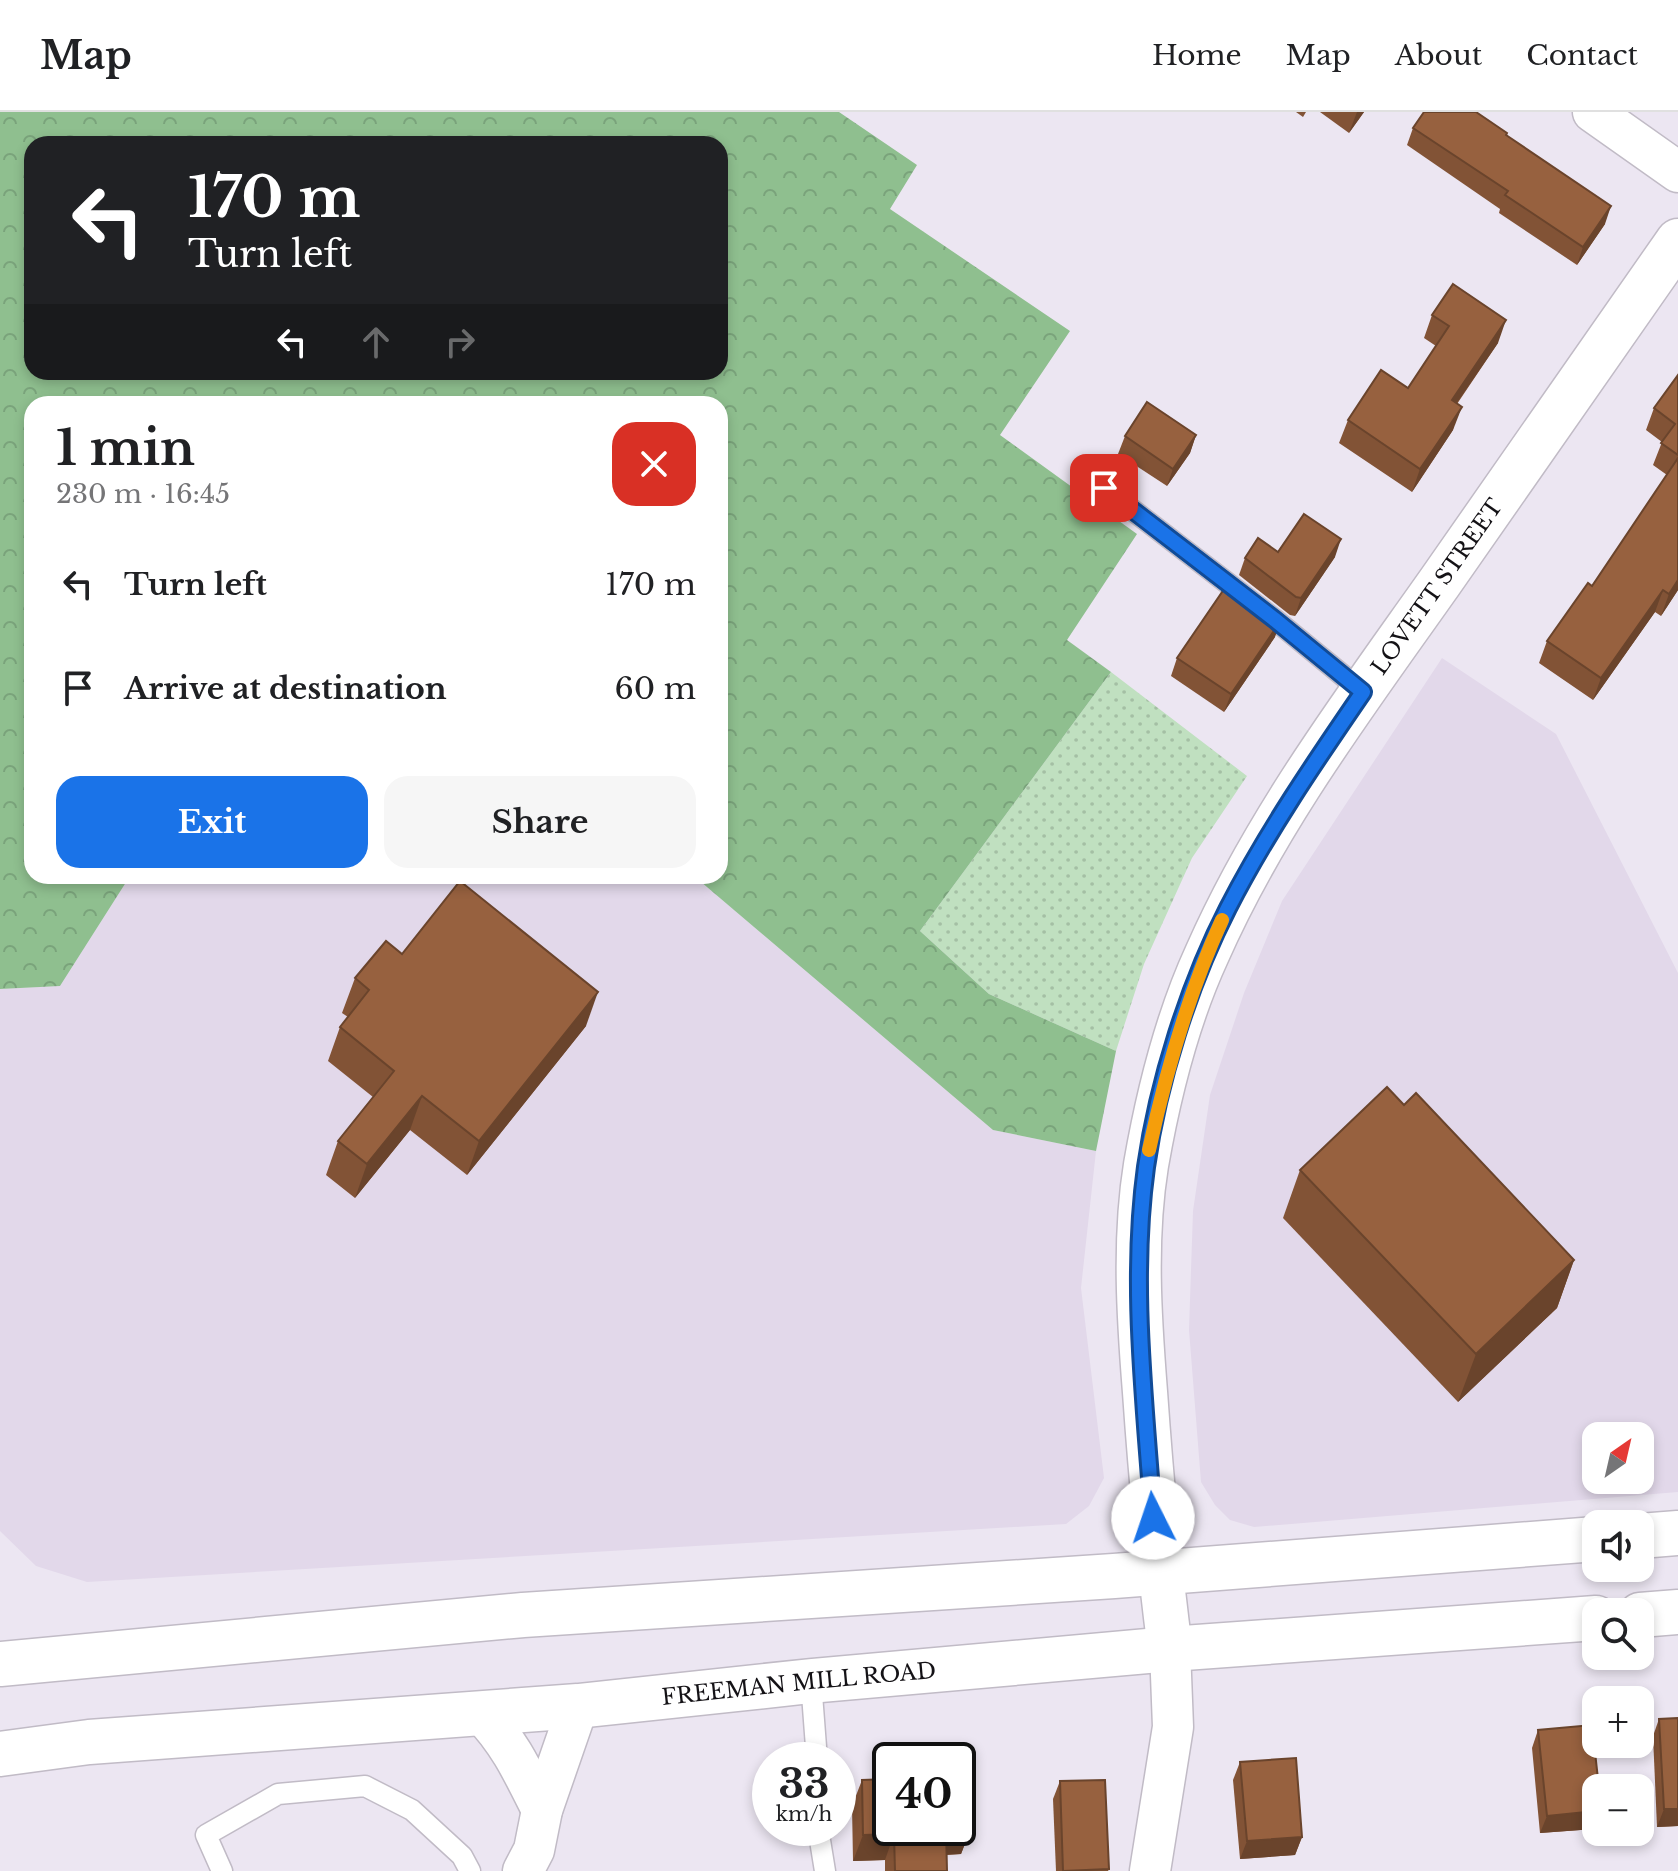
<!DOCTYPE html>
<html lang="en">
<head>
<meta charset="utf-8">
<style>
	:root { --surface:#fff; --page:#f6f6f6; --text:#202124; --muted:#757577; --line:#e0e0e0; --accent:#1a73e8 }
	body { margin:0; font-family:"Libre Baskerville",serif; background:var(--page); color:var(--text); height:100vh; display:flex; flex-direction:column; font-size:30px; white-space:nowrap }
	* { box-sizing:border-box; margin:0 }
	p { font-size:26px; color:var(--muted) }
	.icon { flex:none; width:44px; height:44px; fill:none; stroke:currentColor; stroke-width:2; stroke-linecap:round; stroke-linejoin:round }
	.map { position:relative; flex:1; overflow:hidden }
	.details { position:absolute; left:24px; top:284px; width:704px; height:488px; display:flex; flex-direction:column; background:var(--surface); border-radius:24px; box-shadow:0 4px 12px #0003 }
	.details>* { flex:none }
	.top-card { position:absolute; left:24px; top:24px; width:704px; height:244px; border-radius:24px; box-shadow:0 4px 12px #0003; background:#202124; color:#fff; overflow:hidden }
	.needle { width:52px; rotate:34deg }
	.controls { position:absolute; left:1582px; top:1310px; display:grid; gap:16px }
	.controls a { display:grid; place-items:center; width:72px; height:72px; border-radius:16px; background:var(--surface); box-shadow:0 4px 12px #0003; font-size:40px }
	.speed { position:absolute; left:752px; top:1630px; display:flex; gap:16px; font-size:40px; font-weight:700; text-align:center }
	.speed>* { display:grid; place-content:center; width:104px; height:104px; border-radius:50%; background:var(--surface); box-shadow:0 4px 12px #0003; line-height:1 }
	.speed small { font-size:20px; font-weight:400 }
	.speed .limit { border:4px solid #111; border-radius:12px; background:#fff; color:#111 }
	.pin { position:absolute; display:grid; place-items:center; width:68px; height:68px; color:#fff; margin:-34px; border-radius:16px; box-shadow:0 4px 12px #0006 }
	.me { position:absolute; width:88px; margin:-44px; rotate:356deg; stroke-linejoin:round; filter:drop-shadow(0 0 6px #0008) }
	.turn { display:flex; align-items:center; gap:28px; height:168px; padding:0 32px; font-size:36px }
	.turn .icon { width:104px; height:104px; stroke-width:2.5 }
	.turn b { display:block; font-size:56px; line-height:68px }
	.lanes { display:flex; align-items:center; height:76px; padding:0 32px; background:#0003; justify-content:center; gap:40px; direction:ltr }
	.lanes .off { opacity:.35 }
	.round { display:grid; place-items:center; flex:none; width:84px; height:84px; border-radius:24px; background:var(--page) }
	.overview { display:flex; align-items:center; justify-content:space-between; height:136px; padding:0 32px }
	h1 { font-size:48px; font-weight:700; line-height:60px }
	.primary-button { display:flex; gap:16px; margin-top:auto; padding:16px 32px }
	.primary-button a { flex:1; height:92px; border-radius:24px; background:var(--accent); color:#fff; font-size:32px; font-weight:700; line-height:92px; text-align:center }
	.primary-button a+a { background:var(--page); color:var(--text) }
	ul { padding:0; list-style:none }
	li { display:flex; align-items:center; gap:24px; height:104px; padding:0 32px }
	li div { flex:1 }
	li b { display:block; font-size:30px }
	li em { font-style:normal }
	header { display:flex; align-items:center; gap:48px; box-sizing:border-box; height:112px; padding:0 40px; background:var(--surface); border-bottom:2px solid var(--line) }
	header strong { font-size:38px }
	nav { display:flex; gap:44px; margin-inline-start:auto; font-size:28px }
	.map>svg:first-child { display:block }
	.built { fill:#e2d8ea; fill-rule:evenodd }
	.green { fill:url(#green-dots) }
	.forest { fill:url(#forest-crowns); fill-rule:evenodd }
	.lines { fill:none; stroke-linecap:round; stroke-linejoin:round }
	.lane-casing { stroke:#c1bbc6; stroke-width:23 }
	.street-casing { stroke:#c1bbc6; stroke-width:43 }
	.secondary-casing { stroke:#c1bbc6; stroke-width:47 }
	.primary-casing { stroke:#c1bbc6; stroke-width:47 }
	.lane { stroke:#fff; stroke-width:20 }
	.street { stroke:#fff; stroke-width:40 }
	.secondary { stroke:#fff; stroke-width:44 }
	.primary { stroke:#fff; stroke-width:44 }
	.wall { fill:#825336 }
	.shaded-wall { fill:#6a442c }
	.building { fill:#97613f; stroke:#6a442c; stroke-width:2 }
	.route-casing { stroke:#114b97; stroke-width:20 }
	.route { stroke:#1a73e8; stroke-width:14 }
	.slow { stroke:#f59e0b; stroke-width:14 }
	.labels { text-anchor:middle; dominant-baseline:central; stroke-width:8; stroke-linejoin:round; paint-order:stroke }
	.street-label { font-size:22px; fill:#141216; stroke:#ece6f2 }
</style>
</head>
<body>
<header>
<strong>Map</strong>
<nav><a>Home</a><a>Map</a><a>About</a><a>Contact</a></nav>
</header>
<div class="map">
<svg width="1678" height="1759" viewBox="0 0 1678 1759">
	<defs>
		<pattern id="green-dots" width="8" height="8" patternUnits="userSpaceOnUse" patternTransform="scale(2)"><rect width="8" height="8" fill="#c0e0c0"/><path d="M2 2h.1M6 6h.1" fill="none" stroke="#a4bfa4" stroke-width="1.8" stroke-linecap="round"/></pattern>
		<pattern id="forest-crowns" width="20" height="18" patternUnits="userSpaceOnUse" patternTransform="scale(2)"><rect width="20" height="18" fill="#8fbf8f"/><path d="M2 6a3 3 0 1 1 6 0M12 15a3 3 0 1 1 6 0" fill="none" stroke="#7aa37b"/></pattern>
	</defs>
	<rect width="100%" height="100%" fill="#ece6f2"/>
	<!-- built -->
	<g class="built">
		<path d="M1442,546L1556,622L1678,861V1380L1254,1415L1230,1408L1215,1393L1201,1370L1189,1218L1193,1099L1210,983L1244,881L1282,789ZM1596,1324H1640V1368H1596Z"/>
		<polygon points="130,764 694,764 993,1018 1096,1039 1081,1176 1104,1366 1089,1394 1066,1412 87,1470 36,1454 0,1419 0,877 60,874"/>
	</g>
	<!-- green -->
	<polygon class="green" points="1111,560 1247,664 1192,746 1144,852 1116,939 989,882 920,819"/>
	<!-- forest -->
	<path class="forest" d="M0,0H839L917,53L890,97L1070,219L1000,323L1137,422L1067,528L1111,560L920,819L989,882L1116,939L1096,1039L993,1018L694,764H720V292H32V764H130L60,874L0,877ZM32,32H720V260H32Z"/>
	<g class="lines">
		<defs>
			<g id="lane">
				<polyline points="1104,376 1274,507 1363,580"/>
				<polyline points="811,1569 817,1648"/>
				<polyline points="818,1716 825,1759"/>
				<polyline points="222,1759 206,1723 278,1682 365,1674 412,1698 462,1744 470,1759"/>
			</g>
			<g id="street">
				<polyline points="1593,0 1678,60"/>
				<path d="M481,1601C509,1629 524,1662 542,1698"/>
				<polyline points="523,1759 534,1738 542,1698 578,1594"/>
				<polyline points="1150,1759 1173,1615 1170,1537"/>
			</g>
			<g id="secondary">
				<path id="s1" d="M1170,1537C1159,1452 1151,1366 1145,1280C1139,1205 1134,1127 1146,1053C1158,984 1178,905 1207,842C1266,708 1356,589 1440,470C1520,357 1599,243 1678,129"/>
			</g>
			<g id="primary">
				<polyline points="1640,1424 1678,1421"/>
				<polyline points="1640,1503 1678,1500"/>
				<polyline points="0,1552 523,1503 1114,1464 1596,1427"/>
				<path id="s2" d="M0,1642L89,1630L578,1594L811,1569L1170,1537L1596,1506"/>
			</g>
		</defs>
		<!-- lane casing -->
		<use href="#lane" class="lane-casing"/>
		<!-- street casing -->
		<use href="#street" class="street-casing"/>
		<!-- secondary casing -->
		<use href="#secondary" class="secondary-casing"/>
		<!-- primary casing -->
		<use href="#primary" class="primary-casing"/>
		<!-- lane -->
		<use href="#lane" class="lane"/>
		<!-- street -->
		<use href="#street" class="street"/>
		<!-- secondary -->
		<use href="#secondary" class="secondary"/>
		<!-- primary -->
		<use href="#primary" class="primary"/>
	</g>
	<!-- wall -->
	<g class="wall">
		<polygon points="1296,0 1306,0 1303,5"/>
		<polygon points="1320,0 1364,0 1349,21"/>
		<polygon points="1413,16 1507,23 1605,112 1577,153 1499,101 1500,97 1407,33"/>
		<polygon points="1432,203 1498,231 1457,292 1453,318 1412,380 1339,331 1348,308 1408,276 1436,234 1424,226"/>
		<polygon points="1678,263 1678,478 1661,504 1655,500 1593,588 1539,551 1547,529 1592,474 1667,363 1653,353 1662,330 1646,318 1654,296"/>
		<polygon points="1196,323 1190,341 1167,374 1118,342 1125,324"/>
		<polygon points="1278,440 1335,445 1295,504 1290,503 1239,463 1245,446"/>
		<polygon points="1275,525 1224,600 1171,564 1177,546"/>
		<polygon points="402,842 586,914 467,1063 410,1018 355,1086 326,1063 338,1029 373,985 328,949 340,915 348,905 342,901 355,866"/>
		<polygon points="1404,993 1574,1148 1557,1196 1458,1290 1283,1106 1300,1058"/>
		<polygon points="1678,1606 1678,1714 1657,1715 1653,1624 1659,1607"/>
		<polygon points="1538,1618 1596,1676 1596,1713 1594,1717 1540,1721 1532,1636"/>
		<polygon points="1240,1650 1302,1725 1295,1743 1240,1747 1233,1668"/>
		<polygon points="862,1668 971,1716 961,1742 947,1743 947,1759 885,1759 885,1748 853,1749 852,1694"/>
		<polygon points="1060,1669 1109,1757 1108,1759 1056,1759 1053,1687"/>
	</g>
	<!-- shaded-wall -->
	<g class="shaded-wall">
		<polygon points="1357,0 1364,0 1349,21"/>
		<polygon points="1611,94 1605,112 1577,153 1583,135"/>
		<polygon points="1506,208 1498,231 1443,311 1452,288"/>
		<polygon points="1462,295 1453,318 1412,380 1420,357"/>
		<polygon points="1196,323 1190,341 1167,374 1173,357"/>
		<polygon points="1341,427 1335,445 1295,504 1301,486"/>
		<polygon points="1678,468 1678,478 1661,504 1669,482"/>
		<polygon points="1663,478 1655,500 1593,588 1601,566"/>
		<polygon points="1282,507 1275,525 1224,600 1231,582"/>
		<polygon points="598,880 586,914 467,1063 479,1029"/>
		<polygon points="422,984 410,1018 355,1086 367,1052"/>
		<polygon points="1574,1148 1557,1196 1458,1290 1476,1242"/>
		<polygon points="1664,1697 1678,1697 1678,1714 1657,1715"/>
		<polygon points="1596,1699 1596,1713 1594,1717 1540,1721 1547,1704"/>
		<polygon points="971,1716 961,1742 937,1743 946,1717"/>
		<polygon points="894,1722 885,1748 853,1749 863,1723"/>
		<polygon points="1302,1725 1295,1743 1240,1747 1247,1729"/>
	</g>
	<!-- building -->
	<g class="building">
		<polygon points="1424,0 1476,0 1507,21 1506,23 1611,94 1583,135 1505,83 1508,79 1413,16"/>
		<polygon points="1453,172 1506,208 1452,288 1462,295 1420,357 1348,308 1381,258 1408,276 1449,214 1432,203"/>
		<polygon points="1678,263 1678,343 1661,331 1675,312 1654,296"/>
		<polygon points="1147,290 1196,323 1173,357 1125,324"/>
		<polygon points="1678,346 1678,468 1669,482 1663,478 1601,566 1547,529 1588,471 1592,474"/>
		<polygon points="1304,402 1341,427 1301,486 1296,485 1245,446 1258,426 1278,440"/>
		<polygon points="1231,467 1282,507 1231,582 1177,546"/>
		<polygon points="460,769 598,880 479,1029 422,984 367,1052 338,1029 394,959 340,915 369,878 355,866 386,829 402,842"/>
		<polygon points="1387,975 1404,993 1416,981 1574,1148 1476,1242 1300,1058"/>
		<polygon points="1678,1606 1678,1697 1664,1697 1659,1607"/>
		<polygon points="1592,1613 1599,1676 1596,1676 1596,1699 1547,1704 1538,1618"/>
		<polygon points="1296,1646 1302,1725 1247,1729 1240,1650"/>
		<polygon points="958,1666 969,1666 971,1716 946,1717 947,1759 895,1759 894,1722 863,1723 862,1668 890,1667 890,1716 958,1716"/>
		<polygon points="1105,1668 1109,1757 1063,1759 1060,1669"/>
	</g>
	<g class="lines">
		<defs>
			<path id="route" d="M1104,376L1274,507L1363,580C1315,650 1267,720 1228,796C1189,872 1158,970 1146,1055C1130,1171 1145,1290 1153,1406"/>
		</defs>
		<!-- route casing -->
		<use href="#route" class="route-casing"/>
		<!-- route -->
		<use href="#route" class="route"/>
		<!-- slow -->
		<path class="slow" d="M1149,1038C1166,959 1188,882 1222,808"/>
	</g>
	<g class="labels">
		<!-- street labels -->
		<g class="street-label">
			<text stroke="none"><textPath href="#s1" startOffset="1140">LOVETT STREET</textPath></text>
			<text stroke="none"><textPath href="#s2" startOffset="802">FREEMAN MILL ROAD</textPath></text>
		</g>
	</g>
</svg>
<div class="controls">
<a><svg class="needle" viewBox="-14 -14 28 28"><path d="M0-13l5 13h-10z" fill="#e53935"/><path d="M0 13l5-13h-10z" fill="#757577"/></svg></a>
<a><svg class="icon" aria-label="sound" viewBox="0 0 24 24"><path d="M4 9h4l5-4v14l-5-4H4zM17 9q2 3 0 6"/></svg></a>
<a><svg class="icon" aria-label="search" viewBox="0 0 24 24"><circle cx="10" cy="10" r="6"/><path d="M15 15l6 6"/></svg></a>
<a>+</a>
<a>−</a>
</div>
<div class="speed"><div>33<small>km/h</small></div><div class="limit">40</div></div>
<div class="pin" style="left:1104px;top:376px;background:#d93025"><svg class="icon" aria-label="arrive" viewBox="0 0 24 24"><path d="M6 21V4h12l-3 4 3 4H6"/></svg></div>
<svg class="me" style="left:1153px;top:1406px" viewBox="-20 -20 40 40"><circle r="19" fill="#fff"/><path d="M0-13L10 11 0 6-10 11z" fill="#1a73e8"/></svg>
<div class="top-card">
<div class="turn"><svg class="icon" aria-label="left" viewBox="0 0 24 24"><path d="M17 20v-9H6M10 6l-5 5 5 5"/></svg><div><b>170 m</b>Turn left</div></div>
<div class="lanes"><svg class="icon" aria-label="left" viewBox="0 0 24 24"><path d="M17 20v-9H6M10 6l-5 5 5 5"/></svg><svg class="icon off" aria-label="ahead" viewBox="0 0 24 24"><path d="M12 20V5M6 11l6-6 6 6"/></svg><svg class="icon off" aria-label="right" viewBox="0 0 24 24"><path d="M7 20v-9h11M14 6l5 5-5 5"/></svg></div>
</div>
<section class="details">
<div class="overview"><div><h1>1 min</h1><p>230 m · 16:45</p></div><a class="round" style="background:#d93025;color:#fff"><svg class="icon" aria-label="close" viewBox="0 0 24 24"><path d="M6 6l12 12M18 6L6 18"/></svg></a></div>
<ul>
<li><svg class="icon" aria-label="left" viewBox="0 0 24 24"><path d="M17 20v-9H6M10 6l-5 5 5 5"/></svg><div><b>Turn left</b></div><em>170 m</em></li>
<li><svg class="icon" aria-label="arrive" viewBox="0 0 24 24"><path d="M6 21V4h12l-3 4 3 4H6"/></svg><div><b>Arrive at destination</b></div><em>60 m</em></li>
</ul>
<div class="primary-button"><a>Exit</a><a>Share</a></div>
</section>
</div>
</body>
</html>
